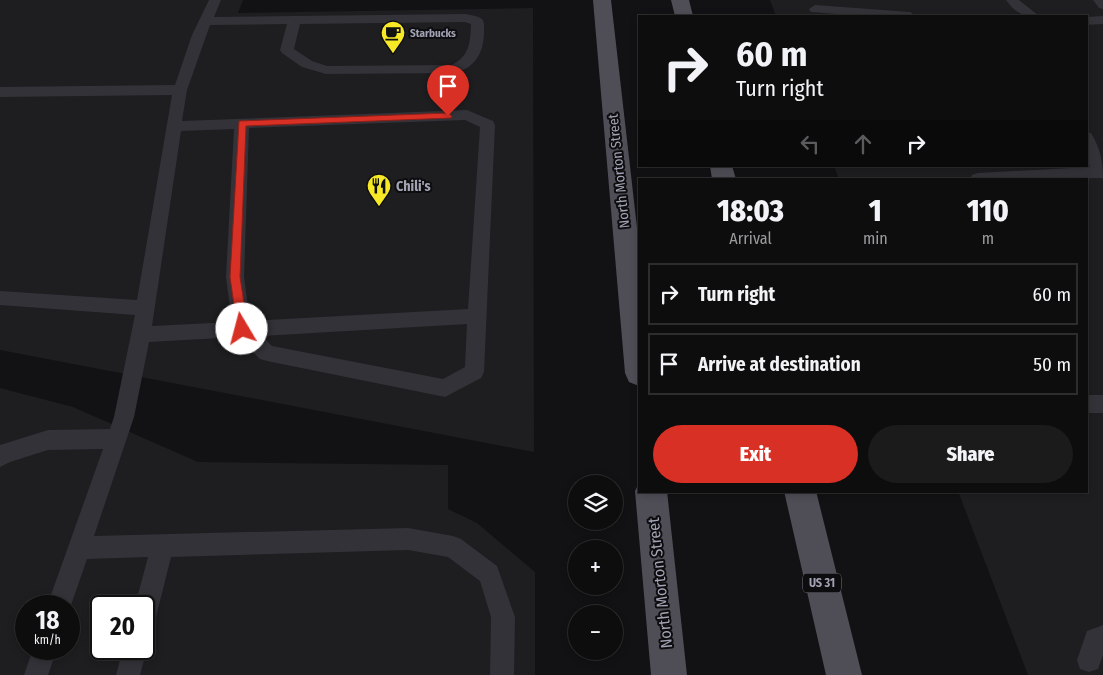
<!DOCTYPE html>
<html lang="en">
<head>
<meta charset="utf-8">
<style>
	:root { --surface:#0e0d0e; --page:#1c1b1c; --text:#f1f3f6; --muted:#9b9c9e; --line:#2e2d2e; --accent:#d93025 }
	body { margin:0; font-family:"Fira Sans Condensed",sans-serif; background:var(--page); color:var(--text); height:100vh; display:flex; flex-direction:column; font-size:19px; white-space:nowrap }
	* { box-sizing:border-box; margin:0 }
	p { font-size:16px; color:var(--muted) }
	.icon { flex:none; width:28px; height:28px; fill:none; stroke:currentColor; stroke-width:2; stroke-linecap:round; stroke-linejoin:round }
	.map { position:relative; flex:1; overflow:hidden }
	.sheet { position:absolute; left:638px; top:178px; width:450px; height:315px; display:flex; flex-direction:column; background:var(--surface); border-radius:0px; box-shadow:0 2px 8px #0003,0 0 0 1px var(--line) }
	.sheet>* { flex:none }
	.banner { position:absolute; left:638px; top:15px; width:450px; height:152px; border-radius:0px; box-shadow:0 2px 8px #0003,0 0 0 1px var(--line); background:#0e0d0e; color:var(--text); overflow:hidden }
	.tools { position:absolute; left:568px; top:475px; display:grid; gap:10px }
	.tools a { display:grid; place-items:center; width:55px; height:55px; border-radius:50%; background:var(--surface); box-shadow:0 2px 8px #0003,0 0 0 1px var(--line); font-size:25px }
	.speed { position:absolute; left:15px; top:595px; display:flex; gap:10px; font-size:25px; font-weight:700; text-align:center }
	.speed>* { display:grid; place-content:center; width:65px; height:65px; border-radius:50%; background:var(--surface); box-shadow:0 2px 8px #0003,0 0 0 1px var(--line); line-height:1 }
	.speed small { font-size:12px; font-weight:400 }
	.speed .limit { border:2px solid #111; border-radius:8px; background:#fff; color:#111 }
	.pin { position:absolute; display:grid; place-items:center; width:42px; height:42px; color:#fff; margin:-51px -21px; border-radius:50% 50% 50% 0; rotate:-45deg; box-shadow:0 0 5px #0007 }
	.pin .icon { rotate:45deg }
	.me { position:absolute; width:55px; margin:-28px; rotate:352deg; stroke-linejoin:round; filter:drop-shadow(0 0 4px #0008) }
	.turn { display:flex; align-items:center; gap:18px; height:105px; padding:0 15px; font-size:22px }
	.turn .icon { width:65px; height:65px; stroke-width:2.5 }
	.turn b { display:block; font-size:35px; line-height:42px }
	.lanes { display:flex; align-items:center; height:48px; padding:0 15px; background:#0003; justify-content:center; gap:25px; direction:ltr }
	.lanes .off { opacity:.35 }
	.eta { display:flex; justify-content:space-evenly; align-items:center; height:85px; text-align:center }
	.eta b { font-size:30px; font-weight:800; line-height:35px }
	.cta { display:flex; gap:10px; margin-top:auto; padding:10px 15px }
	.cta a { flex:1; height:58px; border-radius:30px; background:var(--accent); color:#fff; font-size:20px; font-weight:800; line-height:58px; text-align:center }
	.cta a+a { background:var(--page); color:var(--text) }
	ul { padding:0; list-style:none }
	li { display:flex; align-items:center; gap:15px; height:62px; margin:0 10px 8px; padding:0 5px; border:2px solid var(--line); border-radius:0px }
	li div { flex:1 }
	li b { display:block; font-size:19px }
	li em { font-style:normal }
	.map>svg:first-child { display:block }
	.built { fill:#1e1d20; fill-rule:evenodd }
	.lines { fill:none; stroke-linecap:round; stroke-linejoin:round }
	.service { fill:#333238; fill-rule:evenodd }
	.primary { fill:#4f4e57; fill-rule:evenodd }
	.route { fill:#d93025; stroke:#8d1f18 }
	.labels { text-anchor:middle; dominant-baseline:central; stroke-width:4; stroke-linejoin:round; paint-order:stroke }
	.far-poi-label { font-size:11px; font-weight:bold; fill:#a2a3b4; stroke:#0d0c0e; text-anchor:start }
	.shield { fill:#0d0c0e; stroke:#757682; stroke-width:1 }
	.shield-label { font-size:12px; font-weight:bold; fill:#a2a3b4 }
	.street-label { font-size:14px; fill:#a2a3b4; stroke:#0d0c0e }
	.poi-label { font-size:14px; font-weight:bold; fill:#a2a3b4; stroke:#0d0c0e; text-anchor:start }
	.near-street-label { font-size:16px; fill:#a2a3b4; stroke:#0d0c0e }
</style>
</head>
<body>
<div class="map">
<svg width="1103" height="675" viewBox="0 0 1103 675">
	<rect width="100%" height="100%" fill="#121113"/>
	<!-- built -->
	<g class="built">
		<polygon points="0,0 243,0 238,13 533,8 534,452 0,350"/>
		<polygon points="770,0 1103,0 1103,675 1028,675 958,491 1086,491 1086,179 839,179 834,166 1086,166 1086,16 776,16"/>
		<path d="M0,388L73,407L198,462L448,465V509L477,523L535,572V675H0ZM26,606H69V649H26ZM101,606H144V649H101Z"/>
	</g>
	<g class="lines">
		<!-- service -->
		<g class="service">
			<path d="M209,0H221L214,17L466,14C470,15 478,16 482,19C485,22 484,27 484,31C484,52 476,68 454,73L326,74L302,67L282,53L280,50L287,24L210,25L187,90L182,121L467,110L493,121L495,125L484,372L481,378L445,397L267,361L260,359L238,337L149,342L134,417L94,536L408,528L453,536L461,539L497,566L515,617L514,675H490L491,617L480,581L448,557L408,550L171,557L156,617L152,625L144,629V606H135L148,557L87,559L69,611V606H47L103,449L48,450L10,462L0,467V445L48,430L110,429L114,417L135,315L0,305V291L137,300L172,95L0,97V87L175,85L192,35ZM465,22L471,24C470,43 470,55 452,65L327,66L312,61L294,49L300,24ZM465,120L480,127L468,309L250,321L244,277L249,128ZM234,129L226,277L232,322L152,326L181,131ZM467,324L465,367L443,379L272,346L262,336Z"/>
			<path d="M1006,0H1019L1039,16C1024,17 1015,13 1006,0Z"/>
			<polygon points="1093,0 1103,0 1103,9 1099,8"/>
			<polygon points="815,5 910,12 916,16 861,16 811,12 809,9"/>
			<polygon points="1103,16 1103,24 1086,25 1086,17"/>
			<path d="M1086,132L1091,133C1100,148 1103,161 1103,178L970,179L972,175L978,173L1090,167L1086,157Z"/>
			<rect x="1086" y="395" width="17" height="18"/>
			<polygon points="1103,625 1103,655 1098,669 1089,672 1080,669 1077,660 1087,631"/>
			<polygon points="144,641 147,649 140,675 116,675 123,649 144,649"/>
			<polygon points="33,649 57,649 48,675 24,675"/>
		</g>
		<!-- primary -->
		<g class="primary">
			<polygon points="593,0 611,0 639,245 639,386 629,382 625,373"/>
			<polygon points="671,0 689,0 693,16 675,16"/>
			<polygon points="710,166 732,166 736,179 712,179"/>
			<polygon points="639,483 639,491 667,491 687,675 651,675 635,491"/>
			<polygon points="784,491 816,491 862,675 826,675"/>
		</g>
	</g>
	<!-- route -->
	<polygon class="route" points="448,113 452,116 451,118 246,126 240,277 248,329 246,333 238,333 230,277 239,121"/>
	<!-- icons -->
	<defs>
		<symbol id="cafe-pin" viewBox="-11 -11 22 30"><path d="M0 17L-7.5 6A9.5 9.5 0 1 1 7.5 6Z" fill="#f7e926" stroke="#0d0c0e"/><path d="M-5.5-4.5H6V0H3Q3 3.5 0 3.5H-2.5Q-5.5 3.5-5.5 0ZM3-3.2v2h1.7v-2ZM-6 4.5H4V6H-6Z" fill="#111"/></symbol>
		<symbol id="restaurant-pin" viewBox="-11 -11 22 30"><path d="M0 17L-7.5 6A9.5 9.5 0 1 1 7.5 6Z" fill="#f7e926" stroke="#0d0c0e"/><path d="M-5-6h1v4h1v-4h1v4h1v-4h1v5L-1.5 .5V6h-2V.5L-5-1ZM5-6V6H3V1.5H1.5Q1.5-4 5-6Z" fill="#111"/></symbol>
	</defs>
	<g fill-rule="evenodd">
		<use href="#cafe-pin" x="379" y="19" width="28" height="38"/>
		<use href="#restaurant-pin" x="365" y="172" width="28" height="38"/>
	</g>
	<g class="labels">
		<!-- far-poi labels -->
		<g class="far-poi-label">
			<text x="410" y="33">Starbucks</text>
		</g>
		<!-- shield labels -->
		<rect class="shield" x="803" y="573.5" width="38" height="19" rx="4"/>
		<g class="shield-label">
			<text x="822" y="583">US 31</text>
		</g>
		<!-- street labels -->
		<g class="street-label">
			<text transform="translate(619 171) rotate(-96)">North Morton Street</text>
		</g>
		<!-- poi labels -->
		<g class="poi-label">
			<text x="396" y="186">Chili's</text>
		</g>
		<!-- near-street labels -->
		<g class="near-street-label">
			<text transform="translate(660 583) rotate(-96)">North Morton Street</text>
		</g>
	</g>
</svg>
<div class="tools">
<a><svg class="icon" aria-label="layers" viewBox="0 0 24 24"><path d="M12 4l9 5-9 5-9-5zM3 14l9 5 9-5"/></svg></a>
<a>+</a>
<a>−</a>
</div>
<div class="speed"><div>18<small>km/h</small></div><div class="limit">20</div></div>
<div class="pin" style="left:448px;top:116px;background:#d93025"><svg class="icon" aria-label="arrive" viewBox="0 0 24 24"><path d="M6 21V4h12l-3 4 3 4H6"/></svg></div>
<svg class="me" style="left:242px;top:329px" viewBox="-20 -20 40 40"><circle r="19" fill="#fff"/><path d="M0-13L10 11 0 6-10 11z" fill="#d93025"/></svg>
<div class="banner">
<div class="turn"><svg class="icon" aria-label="right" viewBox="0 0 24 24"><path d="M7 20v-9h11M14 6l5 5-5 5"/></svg><div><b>60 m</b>Turn right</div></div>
<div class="lanes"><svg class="icon off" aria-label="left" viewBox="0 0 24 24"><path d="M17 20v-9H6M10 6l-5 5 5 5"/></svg><svg class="icon off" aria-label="ahead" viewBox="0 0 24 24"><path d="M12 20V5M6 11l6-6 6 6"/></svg><svg class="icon" aria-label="right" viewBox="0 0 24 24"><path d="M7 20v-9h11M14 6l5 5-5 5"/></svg></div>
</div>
<section class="sheet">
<div class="eta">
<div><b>18:03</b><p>Arrival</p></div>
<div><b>1</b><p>min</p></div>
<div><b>110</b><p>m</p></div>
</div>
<ul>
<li><svg class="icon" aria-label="right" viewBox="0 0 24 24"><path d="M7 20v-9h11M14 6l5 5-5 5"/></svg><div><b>Turn right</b></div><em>60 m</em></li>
<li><svg class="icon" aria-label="arrive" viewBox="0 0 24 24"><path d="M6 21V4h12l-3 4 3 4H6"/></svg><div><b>Arrive at destination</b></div><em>50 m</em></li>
</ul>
<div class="cta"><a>Exit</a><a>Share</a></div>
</section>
</div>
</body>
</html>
